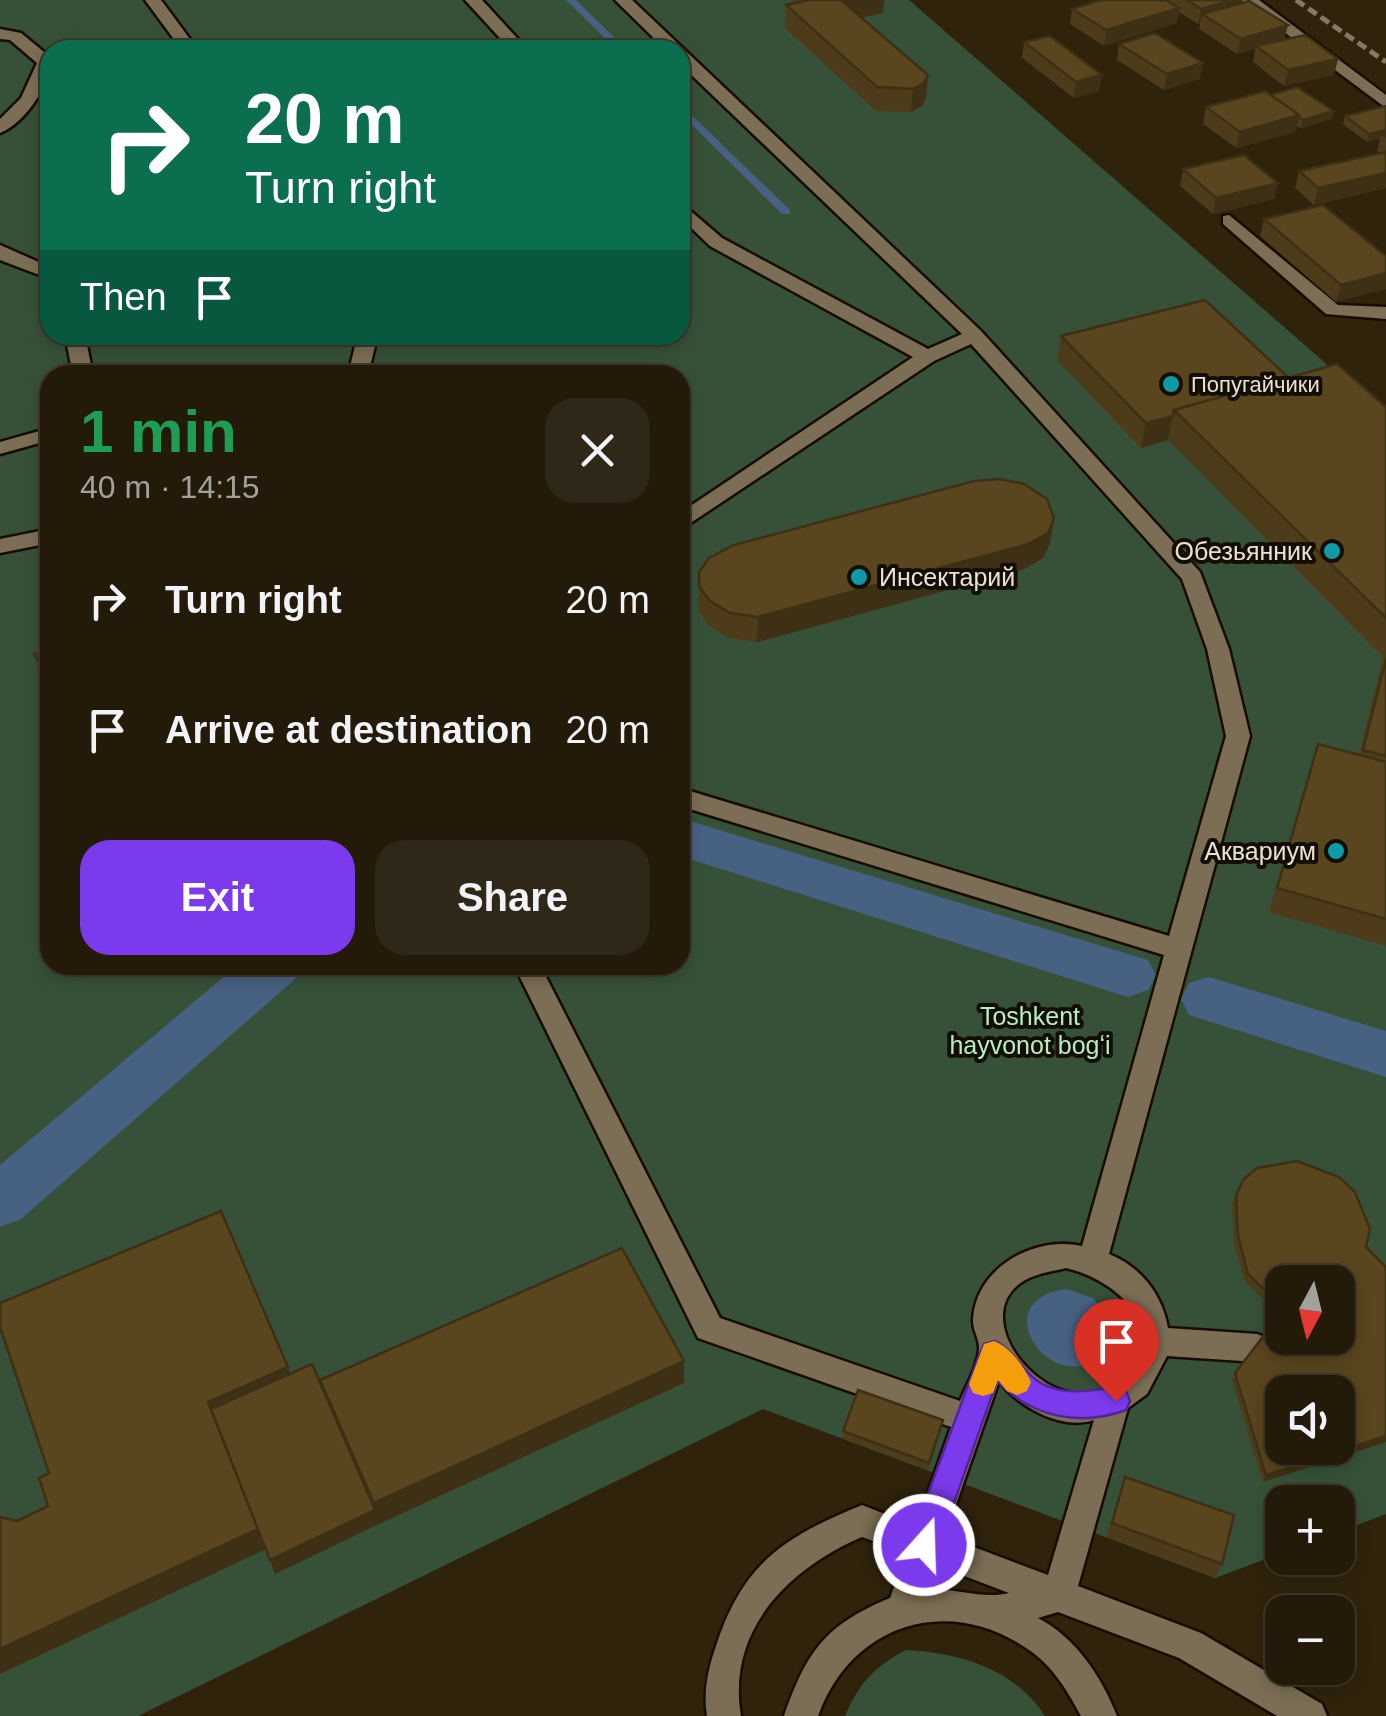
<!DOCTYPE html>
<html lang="en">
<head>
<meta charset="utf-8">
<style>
	:root { --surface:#231a09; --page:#2f2717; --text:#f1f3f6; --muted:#a3a19c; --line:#40382a; --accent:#7c3aed }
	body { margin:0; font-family:Helvetica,sans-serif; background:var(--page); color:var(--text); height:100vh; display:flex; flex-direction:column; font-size:38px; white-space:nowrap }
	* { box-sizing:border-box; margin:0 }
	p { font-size:32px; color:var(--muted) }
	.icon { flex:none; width:55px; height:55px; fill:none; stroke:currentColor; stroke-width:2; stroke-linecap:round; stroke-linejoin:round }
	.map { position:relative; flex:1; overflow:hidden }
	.details { position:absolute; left:40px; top:365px; width:650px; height:610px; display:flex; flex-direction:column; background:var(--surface); border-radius:30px; box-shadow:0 5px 15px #0003,0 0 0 2px var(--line) }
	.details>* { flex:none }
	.top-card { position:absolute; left:40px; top:40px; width:650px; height:305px; border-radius:30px; box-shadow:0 5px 15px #0003,0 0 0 2px var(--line); background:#0b6e4f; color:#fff; overflow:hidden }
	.needle { width:65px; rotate:187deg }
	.fabs { position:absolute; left:1265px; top:1265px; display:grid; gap:20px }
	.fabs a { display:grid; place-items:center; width:90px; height:90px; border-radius:20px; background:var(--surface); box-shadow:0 5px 15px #0003,0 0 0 2px var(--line); font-size:50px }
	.pin { position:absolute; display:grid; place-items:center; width:85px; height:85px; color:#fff; margin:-102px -42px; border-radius:50% 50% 50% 0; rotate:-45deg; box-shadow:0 0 10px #0007 }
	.pin .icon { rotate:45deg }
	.me { position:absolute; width:110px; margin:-55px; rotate:20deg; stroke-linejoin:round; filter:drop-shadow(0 0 8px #0008) }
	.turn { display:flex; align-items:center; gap:35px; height:210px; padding:0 40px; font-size:45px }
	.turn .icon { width:130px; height:130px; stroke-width:2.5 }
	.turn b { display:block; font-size:70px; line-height:85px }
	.then { display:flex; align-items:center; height:95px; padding:0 40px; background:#0003; gap:20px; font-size:38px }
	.round { display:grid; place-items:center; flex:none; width:105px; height:105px; border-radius:30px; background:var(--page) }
	.headline { display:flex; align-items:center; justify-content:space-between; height:170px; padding:0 40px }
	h1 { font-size:60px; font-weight:700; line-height:75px; color:#1e9e55 }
	.action { display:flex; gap:20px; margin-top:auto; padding:20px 40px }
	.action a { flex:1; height:115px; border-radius:30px; background:var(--accent); color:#fff; font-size:40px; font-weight:700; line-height:115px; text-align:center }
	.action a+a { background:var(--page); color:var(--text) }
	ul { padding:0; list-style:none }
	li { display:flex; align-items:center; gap:30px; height:130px; padding:0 40px }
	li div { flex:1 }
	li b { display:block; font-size:38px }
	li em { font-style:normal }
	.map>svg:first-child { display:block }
	.green { fill:#375139; fill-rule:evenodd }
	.water { fill:#476182 }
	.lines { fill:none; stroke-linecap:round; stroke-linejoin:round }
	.stream { fill:#476182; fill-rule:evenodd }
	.canal { fill:#476182; fill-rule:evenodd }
	.minor-casing { stroke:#170c00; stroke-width:5 }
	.minor { fill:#7c6e55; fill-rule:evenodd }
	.rail { stroke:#837966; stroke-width:5; stroke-dasharray:10 5; stroke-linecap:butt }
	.wall { fill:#4d3b1a; fill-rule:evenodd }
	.shaded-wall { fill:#3e3015 }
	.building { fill:#59451e; stroke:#3e3015; stroke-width:2.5; fill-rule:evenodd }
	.route { fill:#7c3aed; stroke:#51269a; stroke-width:2.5 }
	.slow { fill:#f59e0b }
	.culture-dot { fill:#0f9aa8; stroke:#130e05; stroke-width:4 }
	.labels { text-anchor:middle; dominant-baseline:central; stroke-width:8; stroke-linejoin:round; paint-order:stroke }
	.far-poi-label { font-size:22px; fill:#e9e1d3; stroke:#130e05; text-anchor:start }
	.poi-label { font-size:25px; fill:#e9e1d3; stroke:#130e05; text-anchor:end }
	.park-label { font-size:25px; fill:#b7efbb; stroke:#130e05 }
</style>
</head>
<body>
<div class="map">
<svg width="1386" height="1716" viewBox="0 0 1386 1716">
	<rect width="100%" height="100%" fill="#2f230c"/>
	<!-- green -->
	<g class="green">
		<path d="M0,0H909L1386,416V1514L1338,1532V1502H1282V1553L1215,1578L763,1409L138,1716H0ZM50,50H680V335H50ZM50,375H680V965H50ZM1282,1282H1338V1338H1282ZM1282,1392H1338V1448H1282Z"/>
		<path d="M906,1650C961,1653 1014,1669 1045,1716H845C859,1683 875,1666 906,1650Z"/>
	</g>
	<!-- water -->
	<path class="water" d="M1066,1289L1093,1298L1111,1320L1110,1346C1062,1411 977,1302 1066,1289Z"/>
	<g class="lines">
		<!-- stream -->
		<g class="stream">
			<polygon points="566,0 576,0 627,50 617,50"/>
			<polygon points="680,104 790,210 790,214 782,214 680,113"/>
		</g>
		<!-- canal -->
		<g class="canal">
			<polygon points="680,818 1148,960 1156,975 1148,990 1128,997 680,856"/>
			<polygon points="238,965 303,965 294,980 21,1219 0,1227 0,1165"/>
			<polygon points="1209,977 1386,1031 1386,1077 1189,1015 1181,999 1189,983"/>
		</g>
		<defs>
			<g id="minor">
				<polygon points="145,0 161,0 198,50 182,50"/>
				<polygon points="465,0 482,0 528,50 511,50"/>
				<path d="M615,0H632L981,331L1200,572L1229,649L1250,736L1109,1254C1141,1267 1162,1294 1168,1328L1257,1334L1268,1338L1272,1348L1268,1358L1257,1362L1167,1356L1147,1394L1128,1408L1078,1586L1201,1633L1322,1704L1327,1716H1277L1179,1658L1058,1612L1038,1618C1076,1638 1101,1676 1117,1716H1081C1068,1692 1053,1666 1029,1650C948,1593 851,1624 818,1716H784C807,1651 825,1625 890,1598L906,1553L862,1537C790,1568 726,1629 741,1716H707C703,1692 708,1669 716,1646C743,1563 784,1537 862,1505L916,1526L951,1427L698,1338L514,965H540L720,1318L960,1401C966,1386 978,1366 979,1349C980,1340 972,1329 973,1319C976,1268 1034,1235 1082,1246L1164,955L680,806V788L1169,936L1226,736L1207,649L1182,579L971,344L934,361L680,530V513L913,357L710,246L680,217V202L722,238L928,349L962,334L680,64V50H666ZM1066,1268C1110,1278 1168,1321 1128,1371C1067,1446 951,1316 1029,1278C1040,1273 1054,1271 1066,1268ZM999,1381C1018,1406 1061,1431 1094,1420L1048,1575L945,1536ZM935,1565L1009,1593C982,1600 954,1587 926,1590Z"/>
				<polygon points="1241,0 1259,0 1386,95 1386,108"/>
				<path d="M0,29L21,33L50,57C50,86 26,122 0,133V119L21,98L37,63L10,40L0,39Z"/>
				<polygon points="1229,215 1338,305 1386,307 1386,319 1326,314 1223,224 1223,216"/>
				<polygon points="0,245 50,267 50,279 0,260"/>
				<polygon points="65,335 85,335 93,375 73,375"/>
				<polygon points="352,335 372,335 375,346 368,375 348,375 355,346"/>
				<polygon points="50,428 50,440 0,454 0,442"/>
				<polygon points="50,529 50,543 0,553 0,539"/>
			</g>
		</defs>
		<!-- minor casing -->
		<use href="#minor" class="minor-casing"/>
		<!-- minor -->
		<use href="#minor" class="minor"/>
		<!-- rail -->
		<polyline class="rail" points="1296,0 1386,62"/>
	</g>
	<!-- wall -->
	<g class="wall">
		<polygon points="791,0 884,0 883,13 861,18 928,75 926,98 922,106 911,112 876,111 785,28 786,5 795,3"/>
		<polygon points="1101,0 1243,0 1243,2 1285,40 1334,75 1284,86 1253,62 1255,49 1237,54 1199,29 1200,24 1198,24 1179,12 1176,23 1104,46 1070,24 1072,9"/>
		<polygon points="1024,42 1102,75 1099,91 1074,98 1022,58"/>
		<polygon points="1119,44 1200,79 1164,90 1117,60"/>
		<polygon points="1270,95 1332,119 1301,128 1297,126 1296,132 1236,148 1203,124 1206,107"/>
		<polygon points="1386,106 1386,188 1314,205 1295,188 1299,171 1380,154 1377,151 1380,139 1367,142 1343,124 1345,116"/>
		<polygon points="1183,169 1278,183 1274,199 1213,214 1180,186"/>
		<polygon points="1264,219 1386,256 1336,302 1260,236"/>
		<polygon points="1061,336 1289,378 1386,407 1386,946 1269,912 1318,744 1359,755 1383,657 1168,440 1141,448 1057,360"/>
		<polygon points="1054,518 1050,543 1043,558 1024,569 757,642 729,638 709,626 699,611 699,572"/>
		<polygon points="50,649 50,689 39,671 34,654"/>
		<path d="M1236,1196L1366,1247L1386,1267V1442L1263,1482L1232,1380L1235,1373L1280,1316L1245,1282L1234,1244L1232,1204ZM1282,1282L1338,1338H1282Z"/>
		<polygon points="943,1420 928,1470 842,1438 843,1431"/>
		<polygon points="1125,1477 1222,1564 1215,1578 1106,1537"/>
	</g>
	<!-- shaded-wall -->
	<g class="shaded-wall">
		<polygon points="841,0 884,0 883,13 840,22"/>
		<polygon points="1233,0 1243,0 1241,12 1202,14 1200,24 1198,24 1201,9"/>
		<polygon points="1179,8 1176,23 1104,46 1106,30"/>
		<polygon points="1288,25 1284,41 1256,46 1255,49 1237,54 1241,39"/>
		<polygon points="1338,59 1334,75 1284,86 1288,70"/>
		<polygon points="1203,63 1200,79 1164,90 1167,74"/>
		<polygon points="928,75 926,98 922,106 911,112 913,89"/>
		<polygon points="1102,75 1099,91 1074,98 1076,82"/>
		<polygon points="1334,111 1332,119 1301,128 1303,120"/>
		<polygon points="1299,115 1296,132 1236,148 1240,132"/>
		<polygon points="1386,130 1386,138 1381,135 1380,139 1367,142 1369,134"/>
		<polygon points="1386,173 1386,188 1314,205 1318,188"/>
		<polygon points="1278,183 1274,199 1213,214 1216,198"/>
		<polygon points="1386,273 1386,289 1336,302 1341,285"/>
		<polygon points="1173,416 1168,440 1141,448 1146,423"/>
		<polygon points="1054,518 1050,543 1043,558 1024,569 757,642 758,617"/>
		<polygon points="684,1361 684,1383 379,1524 275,1574 270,1560 375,1510 374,1503"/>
		<polygon points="288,1367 295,1388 217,1424 208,1402"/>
		<polygon points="1386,1436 1386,1442 1263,1482 1266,1475"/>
		<polygon points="258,1529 266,1549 0,1674 0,1649"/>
	</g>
	<!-- building -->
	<g class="building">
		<polygon points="809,0 841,0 928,75 924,83 913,89 877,87 786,5"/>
		<polygon points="1101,0 1166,0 1179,8 1106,30 1072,9"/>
		<polygon points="1187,0 1233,0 1201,9"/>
		<polygon points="1249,1 1288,25 1241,39 1202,14"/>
		<polygon points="1155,33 1203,63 1167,74 1119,44"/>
		<polygon points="1305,35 1338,59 1288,70 1256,46"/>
		<polygon points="1050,36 1102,75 1076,82 1024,42"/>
		<polygon points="1297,87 1334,111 1303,120 1299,118 1299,115 1270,95"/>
		<polygon points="1265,91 1299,115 1240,132 1206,107"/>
		<polygon points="1386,106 1386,130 1369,134 1345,116"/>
		<polygon points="1386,152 1386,173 1318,188 1299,171"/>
		<polygon points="1244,155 1278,183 1216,198 1183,169"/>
		<polygon points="1323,205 1386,256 1386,273 1341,285 1264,219"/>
		<polygon points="1205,300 1289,378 1174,410 1173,416 1146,423 1061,336"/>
		<polygon points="1337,364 1386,407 1386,618 1174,410"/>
		<polygon points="1000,479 1024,484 1047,499 1054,518 1048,533 1028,544 758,617 730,613 710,601 699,586 699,572 709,558 734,545 974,481"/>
		<polygon points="50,649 50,675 47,676 34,654"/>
		<polygon points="1386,659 1386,756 1363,750"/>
		<polygon points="1318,744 1386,762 1386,919 1277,888"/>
		<path d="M1297,1161L1339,1177L1355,1192L1370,1229L1366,1247L1386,1267V1436L1266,1475L1235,1373L1282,1312V1338H1338V1282H1282V1307L1248,1274L1238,1236L1236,1196L1243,1180L1257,1168ZM1282,1392H1338V1448H1282Z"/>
		<polygon points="221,1211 288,1367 208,1402 258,1529 0,1649 0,1517 17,1521 48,1506 39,1478 49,1473 0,1327 0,1303"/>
		<polygon points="622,1248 684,1361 374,1503 320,1380"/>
		<polygon points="312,1364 375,1510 270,1560 211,1409"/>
		<polygon points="858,1390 943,1420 929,1463 843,1431"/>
		<polygon points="1125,1477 1234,1515 1222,1564 1112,1523"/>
	</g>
	<!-- route -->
	<path class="route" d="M994,1341C1015,1349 1024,1377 1047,1386C1079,1399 1104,1383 1126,1391L1130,1401L1126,1410C1080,1427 1031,1417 997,1381L939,1545L935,1555L924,1559L914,1555L909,1545L980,1353L984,1344Z"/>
	<!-- slow -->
	<path class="slow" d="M994,1341C1010,1347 1024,1366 1031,1382L1027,1391L1017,1395L1007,1391L998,1380L993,1393L983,1396L973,1393L969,1384L984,1344Z"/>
	<!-- markers -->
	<g class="culture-dot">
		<circle cx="1171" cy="384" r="10"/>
		<circle cx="1332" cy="551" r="10"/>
		<circle cx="859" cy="577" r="10"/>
		<circle cx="1336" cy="851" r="10"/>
	</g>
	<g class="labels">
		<!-- far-poi labels -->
		<g class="far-poi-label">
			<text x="1191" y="384">Попугайчики</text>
		</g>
		<!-- poi labels -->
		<g class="poi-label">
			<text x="1312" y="551">Обезьянник</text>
			<text x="879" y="577" text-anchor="start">Инсектарий</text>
			<text x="1316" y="851">Аквариум</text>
		</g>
		<!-- park labels -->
		<g class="park-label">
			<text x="1030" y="1016">Toshkent<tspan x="1030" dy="29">hayvonot bogʻi</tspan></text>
		</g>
	</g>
</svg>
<div class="fabs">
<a><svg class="needle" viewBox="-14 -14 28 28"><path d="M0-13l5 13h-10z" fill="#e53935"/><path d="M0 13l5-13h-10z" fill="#a3a19c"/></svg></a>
<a><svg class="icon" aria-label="sound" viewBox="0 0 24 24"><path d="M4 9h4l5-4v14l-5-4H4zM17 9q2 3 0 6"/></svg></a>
<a>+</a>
<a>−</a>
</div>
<div class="pin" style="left:1116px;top:1401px;background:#d93025"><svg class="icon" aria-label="arrive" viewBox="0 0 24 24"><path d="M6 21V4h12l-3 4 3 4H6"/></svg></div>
<svg class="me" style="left:924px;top:1545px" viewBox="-20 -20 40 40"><circle r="17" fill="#7c3aed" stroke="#fff" stroke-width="3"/><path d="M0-11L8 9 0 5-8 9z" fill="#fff"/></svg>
<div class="top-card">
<div class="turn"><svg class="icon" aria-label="right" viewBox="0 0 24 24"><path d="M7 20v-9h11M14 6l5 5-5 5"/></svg><div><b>20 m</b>Turn right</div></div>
<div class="then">Then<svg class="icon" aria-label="arrive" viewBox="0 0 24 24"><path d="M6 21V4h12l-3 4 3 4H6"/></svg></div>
</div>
<section class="details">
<div class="headline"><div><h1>1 min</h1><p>40 m · 14:15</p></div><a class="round"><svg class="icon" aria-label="close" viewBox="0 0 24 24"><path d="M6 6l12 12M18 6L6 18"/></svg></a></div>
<ul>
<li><svg class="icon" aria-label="right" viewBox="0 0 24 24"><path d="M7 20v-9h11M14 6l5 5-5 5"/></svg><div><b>Turn right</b></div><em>20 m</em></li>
<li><svg class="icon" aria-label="arrive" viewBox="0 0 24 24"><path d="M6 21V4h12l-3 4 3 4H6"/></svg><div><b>Arrive at destination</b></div><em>20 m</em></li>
</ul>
<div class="action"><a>Exit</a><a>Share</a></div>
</section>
</div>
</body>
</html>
